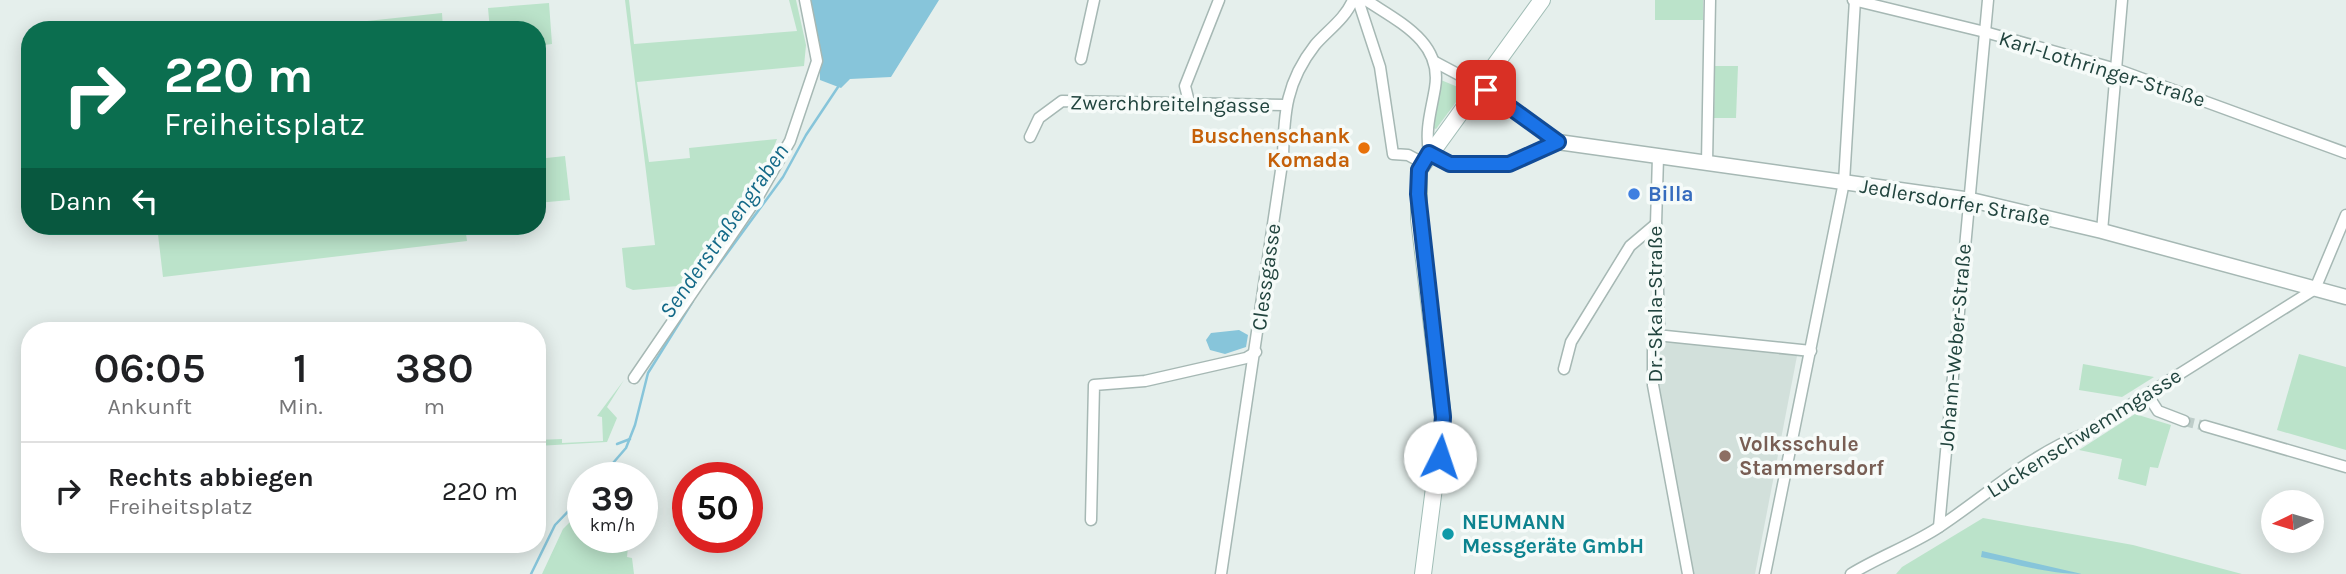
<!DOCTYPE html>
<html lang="de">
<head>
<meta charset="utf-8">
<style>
	:root { --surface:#fff; --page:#f6f6f6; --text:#202124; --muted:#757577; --line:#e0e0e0 }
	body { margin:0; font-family:Karla,sans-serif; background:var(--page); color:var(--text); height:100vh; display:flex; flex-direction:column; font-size:26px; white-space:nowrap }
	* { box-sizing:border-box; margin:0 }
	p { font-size:23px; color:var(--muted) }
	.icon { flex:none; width:38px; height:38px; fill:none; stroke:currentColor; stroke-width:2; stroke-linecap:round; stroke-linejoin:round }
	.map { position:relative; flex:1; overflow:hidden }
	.drawer { position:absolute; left:21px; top:322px; width:525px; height:231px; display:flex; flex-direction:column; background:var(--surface); border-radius:28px; box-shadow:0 4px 18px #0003 }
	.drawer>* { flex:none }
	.banner { position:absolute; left:21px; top:21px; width:525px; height:214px; border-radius:28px; box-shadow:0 4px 18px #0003; background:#0b6e4f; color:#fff; overflow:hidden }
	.needle { width:46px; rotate:265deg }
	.controls { position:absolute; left:2261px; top:490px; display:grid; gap:14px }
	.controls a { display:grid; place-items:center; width:63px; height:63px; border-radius:50%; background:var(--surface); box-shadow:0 4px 18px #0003; font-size:35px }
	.speed { position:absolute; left:567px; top:462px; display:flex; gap:14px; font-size:35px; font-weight:700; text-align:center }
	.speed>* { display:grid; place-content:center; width:91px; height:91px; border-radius:50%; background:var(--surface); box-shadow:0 4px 18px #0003; line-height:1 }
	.speed small { font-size:18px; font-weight:400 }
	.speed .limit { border:10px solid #d22; background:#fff; color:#111 }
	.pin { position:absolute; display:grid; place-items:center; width:60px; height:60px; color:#fff; margin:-30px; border-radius:14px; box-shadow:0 4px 10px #0006 }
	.me { position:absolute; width:77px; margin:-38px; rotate:4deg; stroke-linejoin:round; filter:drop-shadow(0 0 5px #0008) }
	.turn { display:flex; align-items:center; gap:24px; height:147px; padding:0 28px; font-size:32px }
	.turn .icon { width:91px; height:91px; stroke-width:2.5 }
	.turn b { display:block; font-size:49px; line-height:60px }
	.then { display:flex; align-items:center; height:66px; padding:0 28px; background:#0003; gap:14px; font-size:26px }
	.eta { display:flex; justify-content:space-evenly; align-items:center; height:119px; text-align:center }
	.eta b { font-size:42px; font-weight:600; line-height:49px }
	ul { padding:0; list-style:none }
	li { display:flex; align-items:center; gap:21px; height:98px; padding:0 28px; border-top:2px solid var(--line) }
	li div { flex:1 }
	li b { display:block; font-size:26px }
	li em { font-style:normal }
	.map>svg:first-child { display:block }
	.built { fill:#d2e0db }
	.green { fill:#bbe3ca }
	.water { fill:#87c5da }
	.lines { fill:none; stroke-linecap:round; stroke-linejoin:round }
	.stream { stroke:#87c5da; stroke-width:2.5 }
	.minor-tunnel { stroke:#becdc9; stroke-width:10; stroke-dasharray:10 5; stroke-linecap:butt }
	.minor-casing { stroke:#a6b8b4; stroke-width:13 }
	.tertiary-casing { stroke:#a6b8b4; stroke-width:17 }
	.secondary-casing { stroke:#a1bdb6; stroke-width:18 }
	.minor { stroke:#fff; stroke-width:10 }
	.tertiary { stroke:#fff; stroke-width:14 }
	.secondary { stroke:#fff; stroke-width:16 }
	.route-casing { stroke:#114b97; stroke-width:18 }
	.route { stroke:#1a73e8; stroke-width:12 }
	.food-dot { fill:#e8710a; stroke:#f6fbf9; stroke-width:2.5 }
	.shop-dot { fill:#3f7fe0; stroke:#f6fbf9; stroke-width:2.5 }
	.education-dot { fill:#8d6e63; stroke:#f6fbf9; stroke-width:2.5 }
	.culture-dot { fill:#0f9aa8; stroke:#f6fbf9; stroke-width:2.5 }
	.labels { text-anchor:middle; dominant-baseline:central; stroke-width:7; stroke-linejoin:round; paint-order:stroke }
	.street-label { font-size:21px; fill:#21443e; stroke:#f6fbf9 }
	.food-label { font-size:21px; font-weight:bold; fill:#c56008; stroke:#f6fbf9; text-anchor:end }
	.shop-label { font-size:21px; font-weight:bold; fill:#366cbe; stroke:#f6fbf9; text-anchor:start }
	.education-label { font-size:21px; font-weight:bold; fill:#785e54; stroke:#f6fbf9; text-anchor:start }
	.culture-label { font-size:21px; font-weight:bold; fill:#0d838f; stroke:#f6fbf9; text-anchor:start }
	.water-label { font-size:23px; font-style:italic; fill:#136988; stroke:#f6fbf9 }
</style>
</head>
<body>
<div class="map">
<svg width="2346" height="574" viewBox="0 0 2346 574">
	<rect width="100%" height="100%" fill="#e5efec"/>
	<!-- built -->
	<polygon class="built" points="1660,339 1797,356 1755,574 1694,574 1656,375"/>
	<!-- green -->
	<g class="green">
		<polygon points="625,0 629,0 634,44 797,31 789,0 796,0 806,45 804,66 637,82 649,162 690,158 689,148 777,139 758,187 689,285 633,290 626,287 622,248 655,245"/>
		<rect x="1655" y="0" width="48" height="20"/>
		<polygon points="549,3 552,44 537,46 537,30 490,30 488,8"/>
		<polygon points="442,13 443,30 283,30"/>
		<polygon points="1715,66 1738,66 1736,118 1714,118"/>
		<polygon points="1441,80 1465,90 1436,129 1431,127"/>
		<polygon points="565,156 570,200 537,203 537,159"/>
		<polygon points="157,226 465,226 467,241 163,277"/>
		<polygon points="2299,354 2346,367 2346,450 2277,430"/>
		<polygon points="2083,364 2154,377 2122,397 2079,390"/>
		<polygon points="624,380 607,407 617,418 607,442 537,446 537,440 562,439 562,443 603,441 602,417 597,416"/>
		<polygon points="2135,414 2171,425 2158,468 2150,467 2146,486 2118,479 2122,459 2079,450"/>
		<polygon points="583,509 583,537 629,537 627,557 632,558 634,574 542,574 563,529"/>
		<polygon points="1983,518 2133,545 2242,574 1896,574 1902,567"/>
	</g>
	<!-- water -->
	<g class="water">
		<polygon points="809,0 939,0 891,77 850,79 841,88 820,80 819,42"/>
		<polygon points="1239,330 1248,335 1246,347 1225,354 1210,350 1206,340 1211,333"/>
		<path d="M1982,551L2082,574C2045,574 2015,563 1981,557Z"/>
	</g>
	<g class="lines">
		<!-- stream -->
		<g class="stream">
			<polyline points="709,278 783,177 806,135 840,84"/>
			<polyline points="617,444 630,439"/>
			<polyline points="600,478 626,448 635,425 648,373 693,301"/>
			<polyline points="531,574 555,525 583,496"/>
		</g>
		<!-- minor-tunnel -->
		<polyline class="minor-tunnel" points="2184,421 2205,426"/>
		<defs>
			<g id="minor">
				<polyline points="1358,0 1380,67 1393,154 1408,155 1423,163"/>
				<path d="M1366,0C1399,22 1443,42 1435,88C1431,112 1425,128 1429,153"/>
				<polyline points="1853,0 1985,32 2116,69 2346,153"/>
				<polyline points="1081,59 1094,0"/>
				<polyline points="1435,62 1482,87"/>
				<polyline points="1189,102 1185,86 1219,0"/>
				<polyline points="1030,137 1039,118 1062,101 1285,105"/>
				<polyline points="1658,157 1656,224 1659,324 1653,350 1653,385 1688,574"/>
				<polyline points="1707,163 1710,0"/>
				<polyline points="2102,231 2122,0"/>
				<polyline points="1656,335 1811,351"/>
				<polyline points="1564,369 1571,342 1630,246 1656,224"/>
				<polyline points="634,378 759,195 790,141 817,61 805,0"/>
				<polyline points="2147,394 2158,411 2184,421"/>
				<polyline points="2205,426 2346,467"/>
				<polyline points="1091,520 1094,385 1145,381 1246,358 1256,352"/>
				<polyline points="1939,527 1988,0"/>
				<path d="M1221,574L1283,157C1284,113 1286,82 1315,45C1328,30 1345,19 1353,0"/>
				<polyline points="1765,574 1844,182 1855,0"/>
				<path d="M1851,574C1879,557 1909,546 1936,529C1984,498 2030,454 2084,434L2315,289L2346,215"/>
			</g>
			<g id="tertiary">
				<polyline points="1482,87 1558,142 1971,200 2102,231 2346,297"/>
				<polyline points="1429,153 1450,164 1509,164 1558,142"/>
			</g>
			<polyline id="secondary" points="1423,574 1443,417 1419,219 1419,170 1542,0"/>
		</defs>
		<!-- minor casing -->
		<use href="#minor" class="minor-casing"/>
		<!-- tertiary casing -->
		<use href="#tertiary" class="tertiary-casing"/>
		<!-- secondary casing -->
		<use href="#secondary" class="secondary-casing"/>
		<!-- minor -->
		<use href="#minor" class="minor"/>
		<!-- tertiary -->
		<use href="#tertiary" class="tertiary"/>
		<!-- secondary -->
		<use href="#secondary" class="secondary"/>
	</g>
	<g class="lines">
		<defs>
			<polyline id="route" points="1440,457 1443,417 1418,194 1419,170 1429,153 1450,164 1509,164 1558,142 1486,90"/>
		</defs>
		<!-- route casing -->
		<use href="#route" class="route-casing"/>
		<!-- route -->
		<use href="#route" class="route"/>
	</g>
	<!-- markers -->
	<circle class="food-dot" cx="1364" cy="148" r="7"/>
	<circle class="shop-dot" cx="1634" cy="194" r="7"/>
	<circle class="education-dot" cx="1725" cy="456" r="7"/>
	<circle class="culture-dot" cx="1448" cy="534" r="7"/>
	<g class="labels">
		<!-- street labels -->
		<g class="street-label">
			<text transform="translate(2102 69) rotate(17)">Karl-Lothringer-Straße</text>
			<text transform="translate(1170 104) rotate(1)">Zwerchbreitelngasse</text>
			<text transform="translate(1955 202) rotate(10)">Jedlersdorfer Straße</text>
			<text transform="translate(1266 277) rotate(-82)">Clessgasse</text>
			<text transform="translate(1655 304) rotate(-90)">Dr.-Skala-Straße</text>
			<text transform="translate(1955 347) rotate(-85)">Johann-Weber-Straße</text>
			<text transform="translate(2084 433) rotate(-32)">Luckenschwemmgasse</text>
		</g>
		<!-- food labels -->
		<g class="food-label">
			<text x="1350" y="136">Buschenschank<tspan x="1350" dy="24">Komada</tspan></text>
		</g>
		<!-- shop labels -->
		<g class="shop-label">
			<text x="1648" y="194">Billa</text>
		</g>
		<!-- education labels -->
		<g class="education-label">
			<text x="1739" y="444">Volksschule<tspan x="1739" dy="24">Stammersdorf</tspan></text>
		</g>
		<!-- culture labels -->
		<g class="culture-label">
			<text x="1462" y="522">NEUMANN<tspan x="1462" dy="24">Messgeräte GmbH</tspan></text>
		</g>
		<!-- water labels -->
		<g class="water-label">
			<text transform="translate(724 231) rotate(-55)">Senderstraßengraben</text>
		</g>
	</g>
</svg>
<div class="controls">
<a><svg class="needle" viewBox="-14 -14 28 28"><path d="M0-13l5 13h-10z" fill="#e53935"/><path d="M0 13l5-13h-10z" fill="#757577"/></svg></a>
</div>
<div class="speed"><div>39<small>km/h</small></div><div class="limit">50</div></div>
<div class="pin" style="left:1486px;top:90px;background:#d93025"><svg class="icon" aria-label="arrive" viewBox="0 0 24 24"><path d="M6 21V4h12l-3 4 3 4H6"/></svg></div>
<svg class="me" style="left:1440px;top:457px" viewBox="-20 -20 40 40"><circle r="19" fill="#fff"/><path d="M0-13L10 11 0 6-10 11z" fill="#1a73e8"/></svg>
<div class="banner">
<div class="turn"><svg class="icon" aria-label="right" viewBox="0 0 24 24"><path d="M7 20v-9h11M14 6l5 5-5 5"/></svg><div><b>220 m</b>Freiheitsplatz</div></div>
<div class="then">Dann<svg class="icon" aria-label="left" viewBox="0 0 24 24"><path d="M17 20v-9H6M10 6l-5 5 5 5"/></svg></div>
</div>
<section class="drawer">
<div class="eta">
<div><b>06:05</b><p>Ankunft</p></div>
<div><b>1</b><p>Min.</p></div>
<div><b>380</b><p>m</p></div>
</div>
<ul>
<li><svg class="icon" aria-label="right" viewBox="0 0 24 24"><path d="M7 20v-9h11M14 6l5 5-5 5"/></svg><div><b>Rechts abbiegen</b><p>Freiheitsplatz</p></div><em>220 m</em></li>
</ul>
</section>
</div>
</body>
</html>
